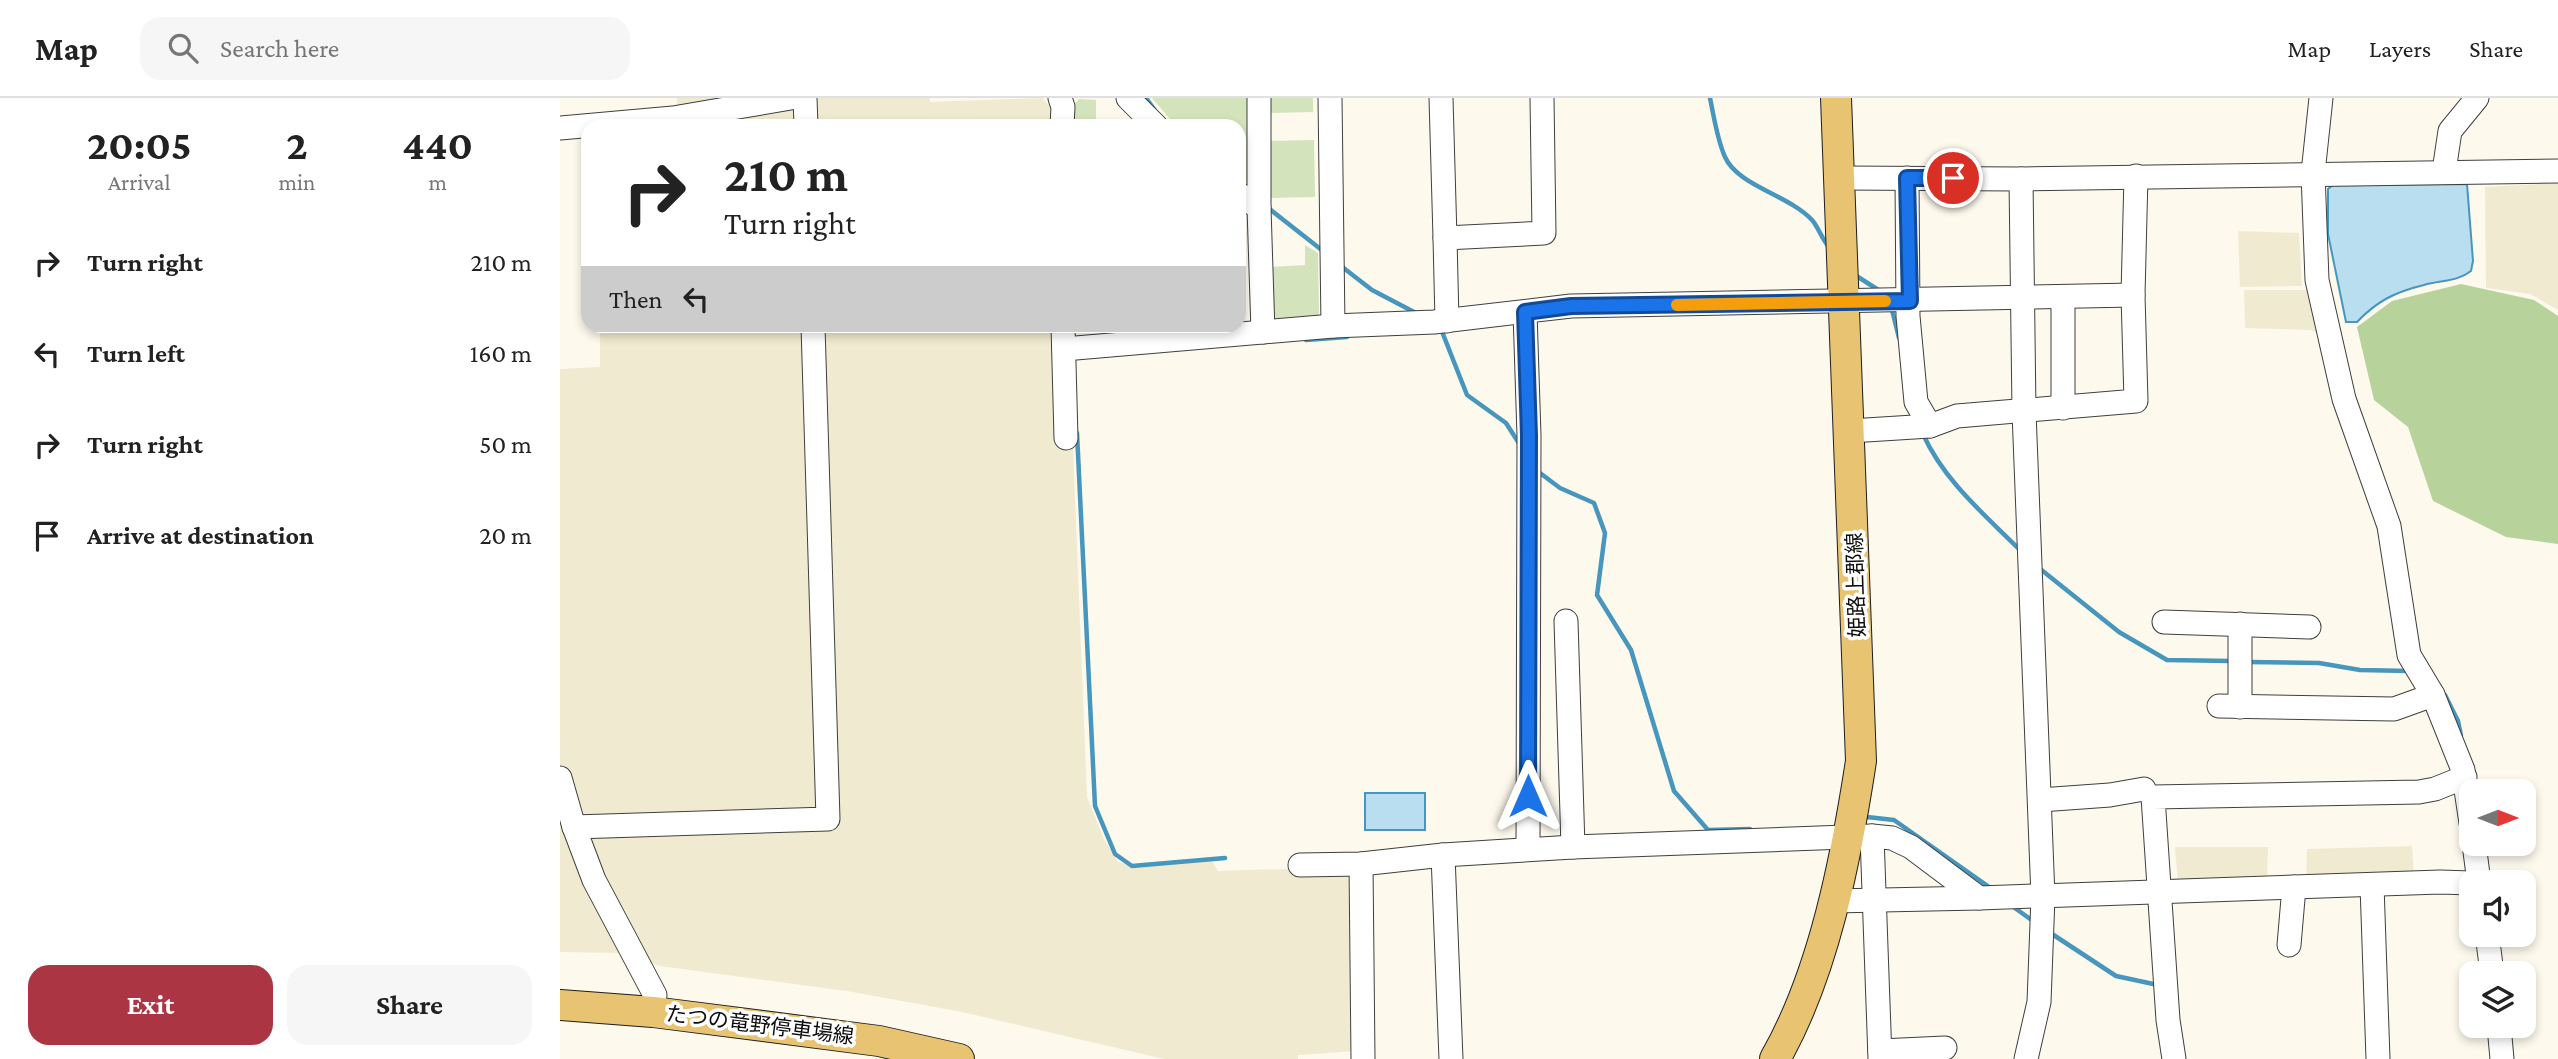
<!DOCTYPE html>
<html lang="en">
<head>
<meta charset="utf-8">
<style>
	:root { --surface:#fff; --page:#f6f6f6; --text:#222; --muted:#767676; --line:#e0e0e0; --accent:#ac3543 }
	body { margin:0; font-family:"Crimson Pro","Noto Sans JP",serif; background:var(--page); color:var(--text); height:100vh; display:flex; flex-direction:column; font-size:26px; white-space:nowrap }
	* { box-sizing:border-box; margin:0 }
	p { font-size:23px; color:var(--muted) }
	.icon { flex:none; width:38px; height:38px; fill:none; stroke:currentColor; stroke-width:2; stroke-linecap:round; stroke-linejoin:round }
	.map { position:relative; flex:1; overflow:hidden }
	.drawer { display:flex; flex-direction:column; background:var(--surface); width:560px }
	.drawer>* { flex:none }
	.guide { position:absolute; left:21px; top:21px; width:665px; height:214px; border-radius:21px; box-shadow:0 4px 10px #0003; background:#fff; color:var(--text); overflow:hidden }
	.needle { width:46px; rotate:90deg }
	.controls { position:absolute; left:1899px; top:681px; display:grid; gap:14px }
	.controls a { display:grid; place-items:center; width:77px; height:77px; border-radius:14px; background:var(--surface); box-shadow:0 4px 10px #0003; font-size:35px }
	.pin { position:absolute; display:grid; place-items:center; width:60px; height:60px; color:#fff; margin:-30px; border:4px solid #fff; border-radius:50%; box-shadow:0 2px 7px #0007 }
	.me { position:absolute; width:77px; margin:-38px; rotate:0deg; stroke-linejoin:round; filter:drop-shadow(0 0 5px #0008) }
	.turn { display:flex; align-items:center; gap:24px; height:147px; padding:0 28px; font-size:32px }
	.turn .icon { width:91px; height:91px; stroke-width:2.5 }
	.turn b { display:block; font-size:49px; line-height:60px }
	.then { display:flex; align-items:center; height:66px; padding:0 28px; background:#0003; gap:14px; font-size:26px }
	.eta { display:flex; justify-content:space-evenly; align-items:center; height:119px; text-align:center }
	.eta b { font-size:42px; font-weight:700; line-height:49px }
	.action { display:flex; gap:14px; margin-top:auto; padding:14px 28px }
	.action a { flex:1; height:80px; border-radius:21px; background:var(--accent); color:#fff; font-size:28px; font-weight:700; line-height:80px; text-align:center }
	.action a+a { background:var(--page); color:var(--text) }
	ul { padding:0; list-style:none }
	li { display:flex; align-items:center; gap:21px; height:91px; padding:0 28px }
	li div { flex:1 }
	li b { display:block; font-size:26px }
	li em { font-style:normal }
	header { display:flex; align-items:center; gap:42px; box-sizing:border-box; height:98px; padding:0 35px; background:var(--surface); border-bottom:2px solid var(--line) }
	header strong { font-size:33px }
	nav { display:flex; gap:38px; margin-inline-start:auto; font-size:24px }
	.search { width:490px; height:63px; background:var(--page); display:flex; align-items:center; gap:18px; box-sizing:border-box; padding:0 24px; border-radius:21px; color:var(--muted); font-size:26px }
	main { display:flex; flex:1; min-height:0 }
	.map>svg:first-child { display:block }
	.farmland { fill:#f0ebd0 }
	.green { fill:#d3e3bb }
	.forest { fill:#b8d29c }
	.water { fill:#b8deef; stroke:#4796bd; stroke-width:2 }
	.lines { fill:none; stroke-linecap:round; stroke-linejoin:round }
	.stream { stroke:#4796bd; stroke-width:4.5 }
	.minor-casing { stroke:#3f3f3f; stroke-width:25 }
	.major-casing { stroke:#1d1d1d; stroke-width:32 }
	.minor { stroke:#fff; stroke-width:23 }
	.major { stroke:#e8c372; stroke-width:30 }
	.route-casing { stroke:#114b97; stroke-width:18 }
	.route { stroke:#1a73e8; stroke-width:12 }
	.slow { stroke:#f59e0b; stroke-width:12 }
	.labels { text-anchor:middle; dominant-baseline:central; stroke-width:7; stroke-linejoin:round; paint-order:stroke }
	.street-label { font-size:21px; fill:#0c0c0c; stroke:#fff }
</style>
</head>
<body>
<header>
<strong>Map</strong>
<div class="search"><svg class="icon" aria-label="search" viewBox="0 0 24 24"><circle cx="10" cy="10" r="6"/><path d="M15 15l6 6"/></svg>Search here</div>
<nav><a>Map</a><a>Layers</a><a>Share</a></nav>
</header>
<main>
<section class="drawer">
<div class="eta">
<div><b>20:05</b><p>Arrival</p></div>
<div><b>2</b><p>min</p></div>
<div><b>440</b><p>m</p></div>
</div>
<ul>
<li><svg class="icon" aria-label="right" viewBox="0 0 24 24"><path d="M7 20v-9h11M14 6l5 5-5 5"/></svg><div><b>Turn right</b></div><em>210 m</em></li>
<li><svg class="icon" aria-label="left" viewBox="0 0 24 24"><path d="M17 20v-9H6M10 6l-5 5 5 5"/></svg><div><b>Turn left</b></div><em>160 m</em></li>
<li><svg class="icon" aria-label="right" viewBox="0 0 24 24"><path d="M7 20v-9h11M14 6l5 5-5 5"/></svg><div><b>Turn right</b></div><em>50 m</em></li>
<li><svg class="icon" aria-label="arrive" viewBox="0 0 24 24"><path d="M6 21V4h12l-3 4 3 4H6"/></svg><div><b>Arrive at destination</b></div><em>20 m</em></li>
</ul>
<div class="action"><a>Exit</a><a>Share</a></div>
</section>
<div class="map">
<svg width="1998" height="961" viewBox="0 0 1998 961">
	<rect width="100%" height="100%" fill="#fdf9ed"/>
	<!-- farmland -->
	<g class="farmland">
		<polygon points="117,0 370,0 370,4 482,0 493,11 493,28 97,28 118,25"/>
		<polygon points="1998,85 1998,212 1970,196 1926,190 1925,89"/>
		<polygon points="1678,133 1739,135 1742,188 1680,189"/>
		<polygon points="1684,192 1750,192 1762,237 1751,232 1685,230"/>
		<polygon points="40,228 496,228 503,345 513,349 527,699 544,741 558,764 579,770 651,761 658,773 789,769 797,953 738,957 738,961 604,961 402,914 287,893 100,868 58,855 0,854 0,271 40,269"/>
		<polygon points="1852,748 1854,777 1746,781 1747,751"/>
		<polygon points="1615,749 1708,749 1707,783 1618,785"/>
	</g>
	<!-- green -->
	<g class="green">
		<polygon points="592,0 689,0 691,82 683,85 679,82 679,28 616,28"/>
		<polygon points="708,0 753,0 753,14 708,15"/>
		<polygon points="519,1 536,2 536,28 510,28 510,11"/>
		<polygon points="754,42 755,99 710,100 709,43"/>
		<polygon points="745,147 758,155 759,216 752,225 720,228 711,219 710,169 745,167"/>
	</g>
	<!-- forest -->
	<polygon class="forest" points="1901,186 1974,202 1998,218 1998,446 1946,439 1873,403 1848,329 1814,302 1797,229 1832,203"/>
	<!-- water -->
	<g class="water">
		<path d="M1907,86L1913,163L1911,173C1897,184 1881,182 1864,187C1835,194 1817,203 1797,224H1786L1768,136V91L1773,87Z"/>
		<rect x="805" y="695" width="60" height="37"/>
	</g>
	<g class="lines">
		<!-- stream -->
		<g class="stream">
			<polyline points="586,0 594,11"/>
			<path d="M1150,0C1154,19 1157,41 1165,59C1178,88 1229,97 1252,122C1259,130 1262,142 1270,150"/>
			<polyline points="707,109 763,153"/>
			<polyline points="781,168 812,192 856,215"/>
			<polyline points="1295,177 1320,193"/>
			<polyline points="1331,208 1339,240"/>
			<polyline points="881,231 907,297 946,325 960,347"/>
			<polyline points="746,242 787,239"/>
			<polyline points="517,335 535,708 555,756 572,768 665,760"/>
			<path d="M1363,336C1384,383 1425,417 1460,452"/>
			<polyline points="976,372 1000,390 1034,405 1045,435 1037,497 1071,552 1114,693 1148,732 1190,731"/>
			<polyline points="1479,470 1559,534 1607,562 1672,563"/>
			<polyline points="1687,564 1759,565 1800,572 1850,573"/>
			<polyline points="1885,597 1898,623 1901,638"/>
			<polyline points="1302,721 1307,719 1334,722 1432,791"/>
			<polyline points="1452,808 1473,823"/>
			<polyline points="1489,834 1556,878 1598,887"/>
		</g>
		<defs>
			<g id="minor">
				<polyline points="245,0 246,28"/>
				<polyline points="500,0 503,9 502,28"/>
				<polyline points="568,0 596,28"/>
				<polyline points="699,0 699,110"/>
				<polyline points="770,0 773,228"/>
				<polyline points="881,0 885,140"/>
				<polyline points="1761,0 1753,75 1757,182 1784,301 1829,428 1849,557 1873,597 1903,672 1911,725"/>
				<polyline points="0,30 113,20 231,0"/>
				<polyline points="1884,73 1890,33 1917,0"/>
				<polyline points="1279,80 1461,81 1998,73"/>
				<polyline points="1347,80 1348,218 1356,304 1370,328"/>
				<polyline points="1461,81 1464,314 1483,799 1479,904 1466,961"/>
				<polyline points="679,96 699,110 703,234"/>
				<polyline points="1503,199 1503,310"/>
				<polyline points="965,214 969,338 968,751"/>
				<polyline points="887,223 885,140 984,135 982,0"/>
				<polyline points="503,228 506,340"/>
				<polyline points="504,251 773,228 874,224 1011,208 1573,197"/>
				<polyline points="1290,333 1370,328 1397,318 1576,303 1573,197 1576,78"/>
				<polyline points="1006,523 1013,749"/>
				<polyline points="1604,524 1749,529"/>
				<polyline points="1680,526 1680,609"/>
				<polyline points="1659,608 1834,611 1873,597"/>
				<polyline points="0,680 14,729 34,782 95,897 93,914"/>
				<polyline points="1480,702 1550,697 1584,691"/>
				<polyline points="14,729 268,721 253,228"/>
				<polyline points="1312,738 1320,961"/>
				<polyline points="1914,746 1919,784"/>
				<polyline points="883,757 891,961"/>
				<polyline points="801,766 803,961"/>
				<polyline points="740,767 801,766 883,757 1013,749 1312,738 1332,740 1351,749 1419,800 1880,784 1911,785"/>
				<polyline points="1812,787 1818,961"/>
				<polyline points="1273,803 1419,800"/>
				<polyline points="1927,836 1932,875"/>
				<polyline points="1729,847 1734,789"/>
				<polyline points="1939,928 1942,961"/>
				<polyline points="1320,953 1385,950"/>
				<polyline points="1614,961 1608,922 1593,699 1859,694 1875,691 1905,679"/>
			</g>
			<g id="major">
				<polyline points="0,907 93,914 319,943 399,961"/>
				<path d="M1215,961C1264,875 1286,761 1301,663L1276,0"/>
			</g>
		</defs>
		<!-- minor casing -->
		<use href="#minor" class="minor-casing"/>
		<!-- major casing -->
		<use href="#major" class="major-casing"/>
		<!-- minor -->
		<use href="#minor" class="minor"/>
		<!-- major -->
		<use href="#major" class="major"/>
	</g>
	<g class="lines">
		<defs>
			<polyline id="route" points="968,698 969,338 965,214 1011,208 1350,203 1347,80 1393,80"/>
		</defs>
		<!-- route casing -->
		<use href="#route" class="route-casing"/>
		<!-- route -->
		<use href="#route" class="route"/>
		<!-- slow -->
		<polyline class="slow" points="1117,207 1325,203"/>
	</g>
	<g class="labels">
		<!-- street labels -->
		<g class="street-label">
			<text transform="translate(1296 487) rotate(-92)">姫路上郡線</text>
			<text transform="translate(200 927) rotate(7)">たつの竜野停車場線</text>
		</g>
	</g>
</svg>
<div class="controls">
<a><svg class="needle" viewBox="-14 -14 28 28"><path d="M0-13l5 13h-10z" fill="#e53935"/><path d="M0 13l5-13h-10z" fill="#767676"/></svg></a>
<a><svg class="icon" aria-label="sound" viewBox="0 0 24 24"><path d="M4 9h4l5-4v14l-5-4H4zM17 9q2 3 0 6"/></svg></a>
<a><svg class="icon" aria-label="layers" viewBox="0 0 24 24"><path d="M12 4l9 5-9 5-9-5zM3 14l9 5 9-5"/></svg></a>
</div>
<div class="pin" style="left:1393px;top:80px;background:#d93025"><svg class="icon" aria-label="arrive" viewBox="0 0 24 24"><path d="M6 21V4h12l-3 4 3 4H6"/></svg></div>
<svg class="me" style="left:968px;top:698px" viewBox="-20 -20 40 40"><path d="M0-17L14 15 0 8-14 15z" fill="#1a73e8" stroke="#fff" stroke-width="4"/></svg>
<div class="guide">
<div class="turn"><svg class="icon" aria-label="right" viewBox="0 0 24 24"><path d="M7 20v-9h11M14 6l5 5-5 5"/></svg><div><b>210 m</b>Turn right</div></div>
<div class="then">Then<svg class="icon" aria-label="left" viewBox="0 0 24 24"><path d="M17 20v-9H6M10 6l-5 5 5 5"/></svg></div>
</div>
</div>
</main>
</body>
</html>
